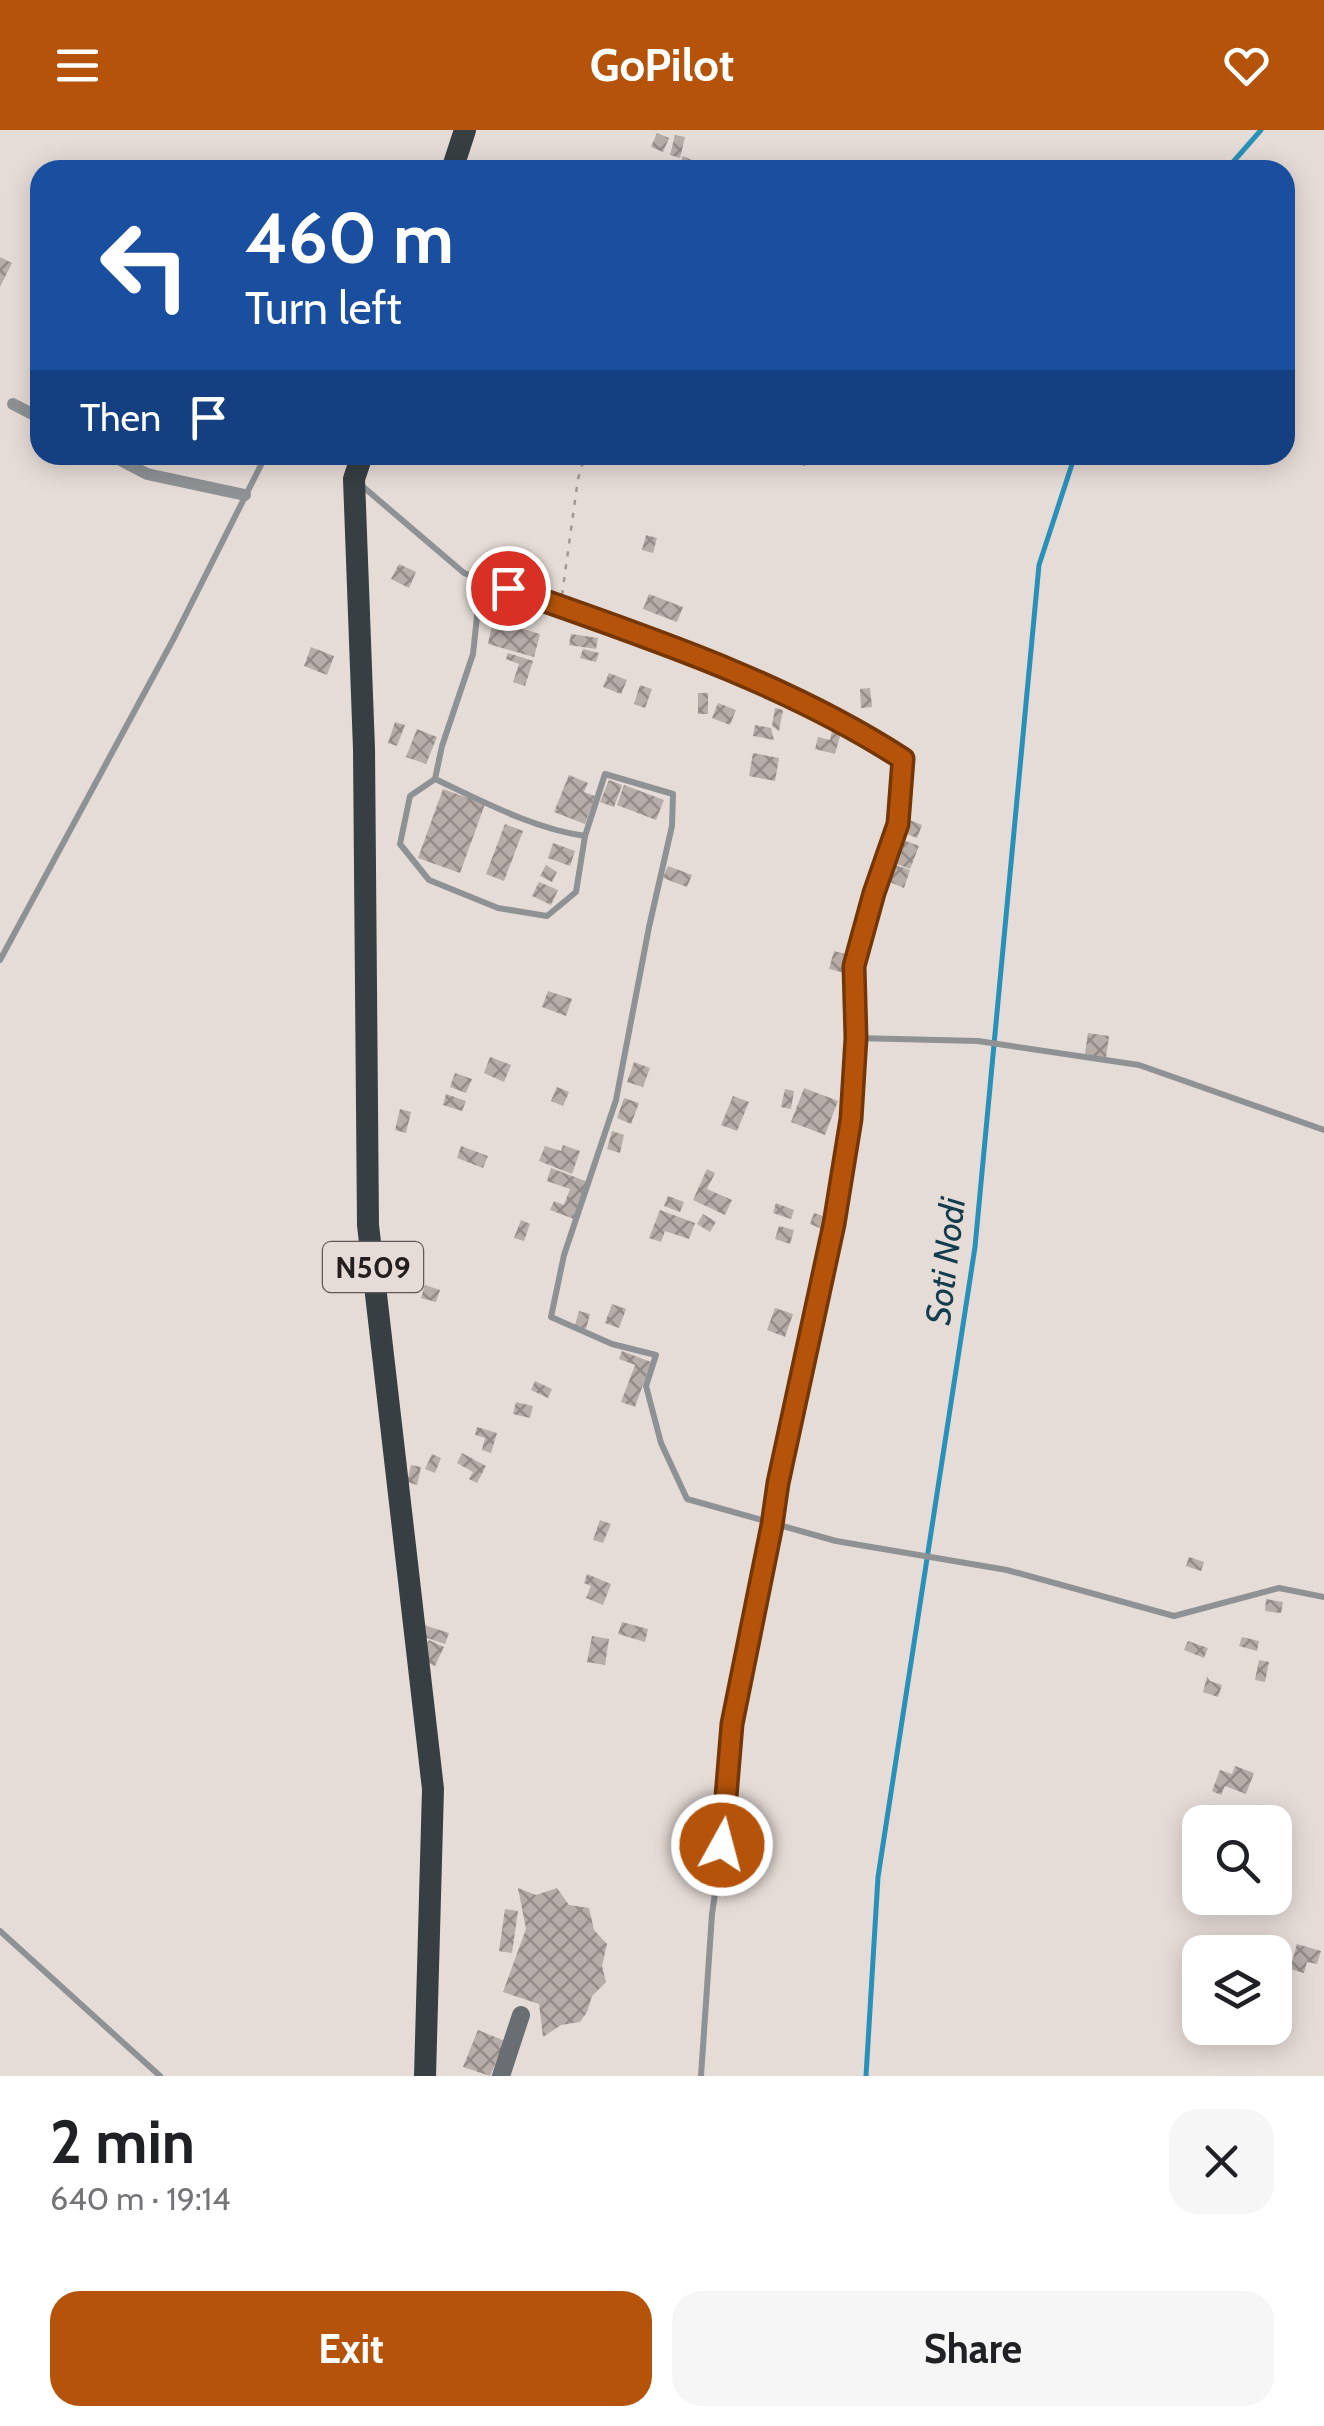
<!DOCTYPE html>
<html lang="en">
<head>
<meta charset="utf-8">
<style>
	:root { --surface:#fff; --page:#f6f6f6; --text:#202124; --muted:#757577; --accent:#b45309 }
	body { margin:0; font-family:Cabin,sans-serif; background:var(--page); color:var(--text); height:100vh; display:flex; flex-direction:column; font-size:38px; white-space:nowrap }
	* { box-sizing:border-box; margin:0 }
	p { font-size:32px; color:var(--muted) }
	.icon { flex:none; width:55px; height:55px; fill:none; stroke:currentColor; stroke-width:2; stroke-linecap:round; stroke-linejoin:round }
	.map { position:relative; height:1946px; overflow:hidden }
	.drawer { display:flex; flex-direction:column; background:var(--surface); flex:1 }
	.drawer>* { flex:none }
	.guide { position:absolute; left:30px; top:30px; width:1265px; height:305px; border-radius:30px; box-shadow:0 5px 25px #0003; background:#1a4fa0; color:#fff; overflow:hidden }
	.fabs { position:absolute; left:1182px; top:1675px; display:grid; gap:20px }
	.fabs a { display:grid; place-items:center; width:110px; height:110px; border-radius:20px; background:var(--surface); box-shadow:0 5px 25px #0003; font-size:50px }
	.pin { position:absolute; display:grid; place-items:center; width:85px; height:85px; color:#fff; margin:-42px; border:5px solid #fff; border-radius:50%; box-shadow:0 2px 10px #0007 }
	.me { position:absolute; width:110px; margin:-55px; rotate:7deg; stroke-linejoin:round; filter:drop-shadow(0 0 8px #0008) }
	.turn { display:flex; align-items:center; gap:35px; height:210px; padding:0 50px; font-size:45px }
	.turn .icon { width:130px; height:130px; stroke-width:2.5 }
	.turn b { display:block; font-size:70px; line-height:85px }
	.then { display:flex; align-items:center; height:95px; padding:0 50px; background:#0003; gap:20px; font-size:38px }
	.round { display:grid; place-items:center; flex:none; width:105px; height:105px; border-radius:30px; background:var(--page) }
	.summary { display:flex; align-items:center; justify-content:space-between; height:170px; padding:0 50px }
	h1 { font-size:60px; font-weight:700; line-height:75px }
	.primary-button { display:flex; gap:20px; margin-top:auto; padding:20px 50px }
	.primary-button a { flex:1; height:115px; border-radius:30px; background:var(--accent); color:#fff; font-size:40px; font-weight:700; line-height:115px; text-align:center }
	.primary-button a+a { background:var(--page); color:var(--text) }
	header { display:flex; justify-content:space-between; align-items:center; height:130px; padding:0 50px; background:var(--accent); color:#fff; font-size:45px; font-weight:700 }
	.map>svg:first-child { display:block }
	.lines { fill:none; stroke-linecap:round; stroke-linejoin:round }
	.stream { stroke:#2991b8; stroke-width:5 }
	.building { fill:url(#building-cross-hatch) }
	.path { stroke:#a09895; stroke-width:2.5; stroke-dasharray:5 8; stroke-linecap:butt }
	.lane { stroke:#8e9294; stroke-width:6 }
	.street { stroke:#8e9294; stroke-width:12 }
	.secondary { stroke:#686e71; stroke-width:18 }
	.highway { stroke:#373f43; stroke-width:22 }
	.route-casing { stroke:#753606; stroke-width:25 }
	.route { stroke:#b45309; stroke-width:18 }
	.labels { text-anchor:middle; dominant-baseline:central; stroke-width:8; stroke-linejoin:round; paint-order:stroke }
	.shield { fill:#e6dcd7; stroke:#5e5856; stroke-width:2.5 }
	.shield-label { font-size:30px; font-weight:bold; fill:#231f1e }
	.water-label { font-size:35px; font-style:italic; fill:#123d4e; stroke:#e6dcd7 }
</style>
</head>
<body>
<header><svg class="icon" aria-label="menu" viewBox="0 0 24 24"><path d="M4 6h16M4 12h16M4 18h16"/></svg>GoPilot<svg class="icon" aria-label="heart" viewBox="0 0 24 24"><path d="M12 20l-8-8c-3-5 5-10 8-4 3-6 11-1 8 4z"/></svg></header>
<div class="map">
<svg width="1324" height="1946" viewBox="0 0 1324 1946">
	<defs>
		<pattern id="building-cross-hatch" width="8" height="8" patternUnits="userSpaceOnUse" patternTransform="scale(2.5)"><rect width="8" height="8" fill="#b6aca8"/><path d="M0 0l8 8M0 8l8-8" fill="none" stroke="#948b88"/></pattern>
	</defs>
	<rect width="100%" height="100%" fill="#e6dcd7"/>
	<g class="lines">
		<!-- stream -->
		<g class="stream">
			<polyline points="1226,40 1261,0"/>
			<polyline points="866,1946 878,1747 975,1117 1039,435 1075,325"/>
		</g>
	</g>
	<!-- building -->
	<g class="building">
		<polygon points="657,3 669,8 663,22 651,17"/>
		<polygon points="675,5 685,7 680,28 670,25"/>
		<polygon points="683,26 698,33 695,40 679,36"/>
		<polygon points="0,127 12,133 0,157"/>
		<polygon points="774,325 808,325 805,336"/>
		<polygon points="646,405 657,408 653,423 642,420"/>
		<polygon points="399,434 416,442 409,458 391,449"/>
		<polygon points="649,464 683,477 677,492 643,479"/>
		<polygon points="493,490 540,504 534,527 488,514"/>
		<polygon points="571,504 598,508 596,519 569,515"/>
		<polygon points="311,517 334,526 327,545 304,536"/>
		<polygon points="583,519 599,523 596,532 580,528"/>
		<polygon points="508,523 533,531 525,556 513,552 519,534 506,529"/>
		<polygon points="609,543 627,550 621,564 603,557"/>
		<polygon points="640,555 652,559 645,578 634,574"/>
		<polygon points="870,558 872,577 861,578 860,559"/>
		<rect x="698" y="563" width="10" height="21"/>
		<polygon points="718,573 736,580 730,595 712,588"/>
		<polygon points="775,578 783,580 779,601 772,596"/>
		<polygon points="395,592 405,595 397,616 388,613"/>
		<polygon points="755,595 771,598 774,610 753,606"/>
		<polygon points="833,596 842,599 835,624 815,619 818,607 830,610"/>
		<polygon points="417,599 437,607 426,634 406,627"/>
		<polygon points="753,623 779,628 775,651 749,646"/>
		<polygon points="569,645 588,653 584,662 595,666 585,694 554,682"/>
		<polygon points="609,650 622,655 614,677 600,672"/>
		<polygon points="624,655 664,670 656,690 617,675"/>
		<polygon points="443,659 485,674 460,743 418,728"/>
		<polygon points="902,687 922,695 917,708 897,700"/>
		<polygon points="505,694 523,701 504,751 486,744"/>
		<polygon points="903,710 919,716 910,739 894,733"/>
		<polygon points="553,713 575,721 570,736 548,728"/>
		<polygon points="889,733 910,740 904,758 883,749"/>
		<polygon points="546,735 557,742 552,752 540,746"/>
		<polygon points="668,736 692,745 687,757 663,748"/>
		<polygon points="539,752 558,760 551,775 532,766"/>
		<polygon points="834,821 853,826 849,844 829,839"/>
		<polygon points="548,861 572,869 566,886 542,877"/>
		<polygon points="1088,903 1109,906 1106,928 1085,924"/>
		<polygon points="490,927 511,935 504,952 484,943"/>
		<polygon points="634,932 650,938 643,957 627,952"/>
		<polygon points="455,943 472,949 466,963 450,957"/>
		<polygon points="557,957 569,962 563,976 551,971"/>
		<polygon points="804,958 838,971 825,1005 791,992"/>
		<polygon points="785,959 794,961 791,979 781,977"/>
		<polygon points="446,964 466,971 462,981 443,975"/>
		<polygon points="733,966 749,972 737,1001 721,995"/>
		<polygon points="624,968 639,973 631,994 617,988"/>
		<polygon points="400,979 411,982 406,1003 395,1000"/>
		<polygon points="612,1001 624,1005 620,1023 607,1019"/>
		<polygon points="563,1015 580,1021 572,1044 539,1031 545,1016 561,1021"/>
		<polygon points="461,1016 488,1026 483,1038 457,1028"/>
		<polygon points="551,1038 588,1052 574,1089 550,1080 554,1071 564,1075 570,1059 547,1051"/>
		<polygon points="707,1039 715,1043 707,1059 732,1070 725,1085 693,1070"/>
		<polygon points="668,1066 684,1072 680,1082 664,1076"/>
		<polygon points="776,1073 794,1080 791,1089 773,1083"/>
		<polygon points="660,1080 695,1093 689,1109 665,1101 661,1112 649,1108"/>
		<polygon points="814,1083 826,1087 822,1099 810,1094"/>
		<polygon points="703,1084 716,1092 710,1102 697,1094"/>
		<polygon points="521,1090 530,1094 524,1111 514,1108"/>
		<polygon points="779,1096 794,1100 790,1114 775,1109"/>
		<polygon points="425,1155 440,1160 436,1172 421,1168"/>
		<polygon points="612,1174 626,1179 619,1198 605,1193"/>
		<polygon points="775,1178 793,1184 785,1207 767,1200"/>
		<polygon points="579,1181 590,1184 586,1199 575,1195"/>
		<polygon points="622,1221 651,1232 635,1277 621,1272 635,1235 619,1229"/>
		<polygon points="535,1251 552,1259 548,1268 531,1260"/>
		<polygon points="516,1272 533,1276 530,1288 513,1284"/>
		<polygon points="477,1297 497,1303 491,1323 482,1320 485,1308 475,1305"/>
		<polygon points="462,1323 486,1336 477,1353 469,1349 473,1342 457,1333"/>
		<polygon points="432,1324 441,1328 435,1343 425,1339"/>
		<polygon points="411,1335 421,1337 417,1355 407,1352"/>
		<polygon points="600,1390 611,1394 603,1413 593,1410"/>
		<polygon points="1189,1427 1204,1432 1201,1441 1186,1436"/>
		<polygon points="587,1444 611,1454 603,1475 586,1468 591,1456 584,1453"/>
		<polygon points="1266,1469 1283,1472 1281,1483 1265,1481"/>
		<polygon points="622,1492 648,1499 645,1512 618,1504"/>
		<polygon points="424,1495 449,1503 445,1514 421,1506"/>
		<polygon points="592,1506 609,1509 605,1535 587,1532"/>
		<polygon points="1242,1507 1259,1511 1257,1521 1239,1516"/>
		<polygon points="429,1510 444,1517 435,1536 419,1529"/>
		<polygon points="1188,1511 1208,1518 1204,1528 1184,1520"/>
		<polygon points="1259,1530 1269,1532 1265,1552 1255,1550"/>
		<polygon points="1207,1547 1210,1551 1222,1555 1218,1567 1203,1562"/>
		<polygon points="1235,1636 1254,1643 1246,1664 1225,1656 1221,1665 1212,1661 1220,1640 1232,1644"/>
		<polygon points="518,1758 536,1765 557,1758 569,1775 589,1778 594,1800 607,1814 602,1836 606,1852 592,1866 587,1882 580,1892 561,1895 543,1907 539,1874 503,1862 526,1799"/>
		<polygon points="505,1779 518,1781 512,1823 499,1821"/>
		<polygon points="1297,1814 1321,1821 1317,1834 1307,1832 1304,1843 1290,1839"/>
		<polygon points="478,1900 505,1911 490,1946 463,1937"/>
	</g>
	<g class="lines">
		<!-- path -->
		<polyline class="path" points="562,465 578,349 585,325"/>
		<!-- lane -->
		<g class="lane">
			<polyline points="361,355 464,443 714,535 854,597 903,629 898,694 874,763 854,836 856,908"/>
			<path d="M481,449L473,524L442,616L435,649C482,671 534,699 585,706L605,644L673,664L672,696L649,797L616,970L564,1125L551,1187L612,1214L656,1225L646,1256L661,1313L687,1369L836,1411L1007,1440L1174,1486L1279,1458L1324,1467"/>
			<polyline points="435,649 410,666 400,714 429,750 498,778 547,786 576,762 585,706"/>
			<polyline points="0,830 174,508 266,325"/>
			<polyline points="0,1801 160,1946"/>
			<path d="M701,1946L712,1784L727,1681L733,1594L772,1395L778,1353C812,1205 846,1059 856,908L978,911L1139,935L1324,1000"/>
		</g>
		<!-- street -->
		<g class="street">
			<polyline points="13,274 40,288"/>
			<polyline points="111,325 147,344 245,365"/>
		</g>
		<!-- secondary -->
		<polyline class="secondary" points="501,1946 521,1885"/>
		<!-- highway -->
		<g class="highway">
			<polyline points="452,40 465,0"/>
			<polyline points="362,325 354,349 364,619 368,1095 433,1659 425,1946"/>
		</g>
	</g>
	<g class="lines">
		<defs>
			<path id="route" d="M508,458C641,505 783,551 903,629L898,694L874,763L854,836L856,908L851,989L834,1094L778,1353L772,1395L732,1594L722,1715"/>
		</defs>
		<!-- route casing -->
		<use href="#route" class="route-casing"/>
		<!-- route -->
		<use href="#route" class="route"/>
	</g>
	<g class="labels">
		<!-- shield labels -->
		<rect class="shield" x="323" y="1112" width="100" height="50" rx="8"/>
		<g class="shield-label">
			<text x="373" y="1137">N509</text>
		</g>
		<!-- water labels -->
		<g class="water-label">
			<text transform="translate(945 1131) rotate(-83)">Soti Nodi</text>
		</g>
	</g>
</svg>
<div class="fabs">
<a><svg class="icon" aria-label="search" viewBox="0 0 24 24"><circle cx="10" cy="10" r="6"/><path d="M15 15l6 6"/></svg></a>
<a><svg class="icon" aria-label="layers" viewBox="0 0 24 24"><path d="M12 4l9 5-9 5-9-5zM3 14l9 5 9-5"/></svg></a>
</div>
<div class="pin" style="left:508px;top:458px;background:#d93025"><svg class="icon" aria-label="arrive" viewBox="0 0 24 24"><path d="M6 21V4h12l-3 4 3 4H6"/></svg></div>
<svg class="me" style="left:722px;top:1715px" viewBox="-20 -20 40 40"><circle r="17" fill="#b45309" stroke="#fff" stroke-width="3"/><path d="M0-11L8 9 0 5-8 9z" fill="#fff"/></svg>
<div class="guide">
<div class="turn"><svg class="icon" aria-label="left" viewBox="0 0 24 24"><path d="M17 20v-9H6M10 6l-5 5 5 5"/></svg><div><b>460 m</b>Turn left</div></div>
<div class="then">Then<svg class="icon" aria-label="arrive" viewBox="0 0 24 24"><path d="M6 21V4h12l-3 4 3 4H6"/></svg></div>
</div>
</div>
<section class="drawer">
<div class="summary"><div><h1>2 min</h1><p>640 m · 19:14</p></div><a class="round"><svg class="icon" aria-label="close" viewBox="0 0 24 24"><path d="M6 6l12 12M18 6L6 18"/></svg></a></div>
<div class="primary-button"><a>Exit</a><a>Share</a></div>
</section>
</body>
</html>
